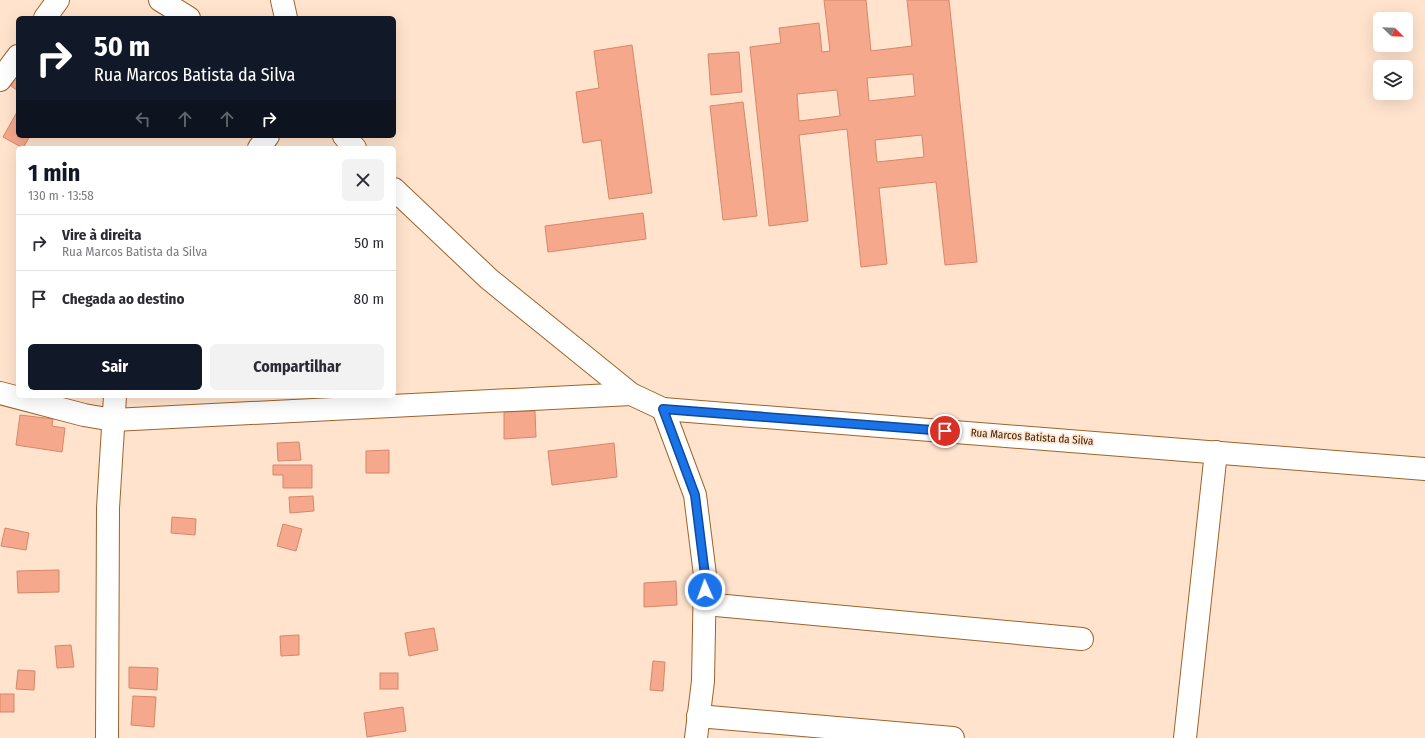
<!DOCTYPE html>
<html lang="pt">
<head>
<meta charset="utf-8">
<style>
	:root { --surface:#fff; --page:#f2f2f3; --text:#2b2b33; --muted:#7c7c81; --line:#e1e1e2; --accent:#111827 }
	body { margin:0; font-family:"Fira Sans Condensed",sans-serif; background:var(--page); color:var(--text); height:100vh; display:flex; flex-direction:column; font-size:15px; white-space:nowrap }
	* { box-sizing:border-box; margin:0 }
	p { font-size:13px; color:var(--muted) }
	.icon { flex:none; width:22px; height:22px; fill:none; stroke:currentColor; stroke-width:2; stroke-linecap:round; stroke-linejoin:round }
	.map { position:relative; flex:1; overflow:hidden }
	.details { position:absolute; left:16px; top:146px; width:380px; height:252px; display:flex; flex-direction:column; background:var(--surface); border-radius:6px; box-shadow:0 4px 16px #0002 }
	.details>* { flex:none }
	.hud { position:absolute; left:16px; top:16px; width:380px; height:122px; border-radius:6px; box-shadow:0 4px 16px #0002; background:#111827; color:#fff; overflow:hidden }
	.needle { width:26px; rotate:113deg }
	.tools { position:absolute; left:1373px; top:12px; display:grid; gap:8px }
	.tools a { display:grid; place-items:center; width:40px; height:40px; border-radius:6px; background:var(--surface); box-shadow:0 4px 16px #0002; font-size:20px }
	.pin { position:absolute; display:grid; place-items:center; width:34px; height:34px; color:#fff; margin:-17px; border:2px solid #fff; border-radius:50%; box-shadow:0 1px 4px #0007 }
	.me { position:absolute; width:44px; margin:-22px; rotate:358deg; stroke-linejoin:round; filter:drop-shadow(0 0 3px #0008) }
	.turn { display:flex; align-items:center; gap:14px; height:84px; padding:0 12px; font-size:18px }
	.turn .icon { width:52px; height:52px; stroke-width:2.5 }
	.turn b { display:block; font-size:28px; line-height:34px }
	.lanes { display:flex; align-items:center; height:38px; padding:0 12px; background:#0003; justify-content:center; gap:20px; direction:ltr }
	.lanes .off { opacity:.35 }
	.round { display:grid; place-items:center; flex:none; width:42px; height:42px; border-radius:6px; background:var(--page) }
	.head { display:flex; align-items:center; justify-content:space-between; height:68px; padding:0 12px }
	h1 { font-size:24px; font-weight:700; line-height:30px; color:var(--accent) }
	.action { display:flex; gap:8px; margin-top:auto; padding:8px 12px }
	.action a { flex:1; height:46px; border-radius:6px; background:var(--accent); color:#fff; font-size:16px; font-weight:700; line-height:46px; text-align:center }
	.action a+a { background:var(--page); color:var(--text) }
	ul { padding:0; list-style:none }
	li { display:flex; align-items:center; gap:12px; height:56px; padding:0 12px; border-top:1px solid var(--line) }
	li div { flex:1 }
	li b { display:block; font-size:15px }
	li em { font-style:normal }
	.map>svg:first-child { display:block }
	.building { fill:#f5a88b; stroke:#d5876a; fill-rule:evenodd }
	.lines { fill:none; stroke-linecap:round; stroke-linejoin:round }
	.minor-casing { stroke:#9e632a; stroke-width:24 }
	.minor { stroke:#fff; stroke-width:22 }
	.route-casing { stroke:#114b97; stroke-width:10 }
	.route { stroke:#1a73e8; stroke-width:7 }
	.labels { text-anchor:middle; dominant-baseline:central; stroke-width:3.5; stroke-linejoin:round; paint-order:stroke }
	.street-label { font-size:11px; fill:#3a2109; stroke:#ffe3cd }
</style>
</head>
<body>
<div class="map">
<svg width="1425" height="738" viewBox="0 0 1425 738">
	<rect width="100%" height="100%" fill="#ffe3cd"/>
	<!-- building -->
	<g class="building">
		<path d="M824,0H866L871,51L912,46L907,0H949L977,262L945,265L936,182L879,188L887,264L861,267L847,129L799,135L808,221L769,226L750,47L781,43L779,28L819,23L822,52L830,51ZM913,74L915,96L869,101L867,78ZM837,90L840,116L799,121L797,94ZM922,135L924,157L877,162L875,140Z"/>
		<polygon points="632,45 652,193 609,199 601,140 583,143 576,92 599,88 594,51"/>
		<polygon points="739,52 742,92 711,95 708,54"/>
		<polygon points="18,69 18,91 7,83"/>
		<polygon points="743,102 757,216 723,220 710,106"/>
		<polygon points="17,112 18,136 30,136 23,148 3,137"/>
		<polygon points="643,213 646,239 548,252 545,226"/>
		<polygon points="535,411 536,437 504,439 504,412"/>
		<polygon points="20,415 53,419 52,426 65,428 62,452 16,445"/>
		<polygon points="299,442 301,460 278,461 277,443"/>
		<polygon points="614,443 617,477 552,485 548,451"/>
		<polygon points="389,450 389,473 366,473 366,451"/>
		<polygon points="273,465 312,465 312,488 283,488 283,475 273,475"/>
		<polygon points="313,496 314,511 290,513 289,497"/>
		<polygon points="172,517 196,519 195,535 171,533"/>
		<polygon points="283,524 302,529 296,551 277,546"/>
		<polygon points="5,528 29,533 26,550 1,546"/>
		<polygon points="59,570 59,592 18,593 17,571"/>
		<polygon points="676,581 677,605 644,607 644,583"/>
		<polygon points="434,628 438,650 409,656 405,633"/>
		<polygon points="299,635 299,655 281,656 280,636"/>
		<polygon points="71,645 74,667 57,668 55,646"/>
		<polygon points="653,661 665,662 663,691 650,690"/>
		<polygon points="129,667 158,668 157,690 129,688"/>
		<polygon points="18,670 35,671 34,690 16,689"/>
		<rect x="380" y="673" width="18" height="16"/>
		<rect x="0" y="694" width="14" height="18"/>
		<polygon points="133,696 156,697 154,727 131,725"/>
		<polygon points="403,707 406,731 367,737 364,713"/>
	</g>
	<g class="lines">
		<defs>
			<g id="minor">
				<polyline points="160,0 189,18"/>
				<polyline points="282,0 286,18"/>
				<polyline points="45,18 58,0"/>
				<polyline points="0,80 18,56"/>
				<polyline points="344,136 355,148"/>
				<polyline points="259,148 268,136"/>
				<polyline points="394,189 489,279 631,394 663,409 1425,469"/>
				<polyline points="0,393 84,415 113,420 631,394"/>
				<polyline points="663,409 695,495 705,575 703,681 696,738"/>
				<polyline points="705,604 1082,639"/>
				<polyline points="698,716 953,738"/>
				<polyline points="107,738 108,508 115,396"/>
				<polyline points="1185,738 1216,452"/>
			</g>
		</defs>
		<!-- minor casing -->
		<use href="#minor" class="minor-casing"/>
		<!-- minor -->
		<use href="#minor" class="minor"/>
	</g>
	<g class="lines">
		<defs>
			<polyline id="route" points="705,590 705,575 695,495 663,409 945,431"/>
		</defs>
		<!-- route casing -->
		<use href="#route" class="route-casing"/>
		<!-- route -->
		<use href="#route" class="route"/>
	</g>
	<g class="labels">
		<!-- street labels -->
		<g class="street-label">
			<text transform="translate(1032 437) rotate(4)">Rua Marcos Batista da Silva</text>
		</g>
	</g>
</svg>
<div class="tools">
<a><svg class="needle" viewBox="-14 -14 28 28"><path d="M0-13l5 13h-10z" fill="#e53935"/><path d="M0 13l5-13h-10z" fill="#7c7c81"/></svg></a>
<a><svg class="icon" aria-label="layers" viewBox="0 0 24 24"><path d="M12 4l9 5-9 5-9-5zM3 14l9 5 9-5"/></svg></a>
</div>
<div class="pin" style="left:945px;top:431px;background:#d93025"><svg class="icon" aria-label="arrive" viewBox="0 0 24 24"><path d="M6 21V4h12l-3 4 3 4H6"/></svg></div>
<svg class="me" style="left:705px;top:590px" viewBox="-20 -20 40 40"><circle r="17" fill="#1a73e8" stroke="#fff" stroke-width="3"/><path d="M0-11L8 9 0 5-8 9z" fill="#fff"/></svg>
<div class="hud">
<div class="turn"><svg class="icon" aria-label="right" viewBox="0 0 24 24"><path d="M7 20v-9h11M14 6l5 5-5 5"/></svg><div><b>50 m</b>Rua Marcos Batista da Silva</div></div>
<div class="lanes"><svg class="icon off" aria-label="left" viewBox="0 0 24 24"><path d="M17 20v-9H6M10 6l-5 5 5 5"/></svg><svg class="icon off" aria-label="ahead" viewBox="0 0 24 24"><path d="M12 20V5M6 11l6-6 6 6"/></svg><svg class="icon off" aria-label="ahead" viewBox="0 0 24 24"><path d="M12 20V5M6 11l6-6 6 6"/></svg><svg class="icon" aria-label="right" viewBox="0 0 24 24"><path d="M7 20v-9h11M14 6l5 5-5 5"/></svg></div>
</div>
<section class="details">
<div class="head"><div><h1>1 min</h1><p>130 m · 13:58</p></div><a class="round"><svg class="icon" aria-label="close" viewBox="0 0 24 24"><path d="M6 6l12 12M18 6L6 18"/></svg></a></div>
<ul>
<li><svg class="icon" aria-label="right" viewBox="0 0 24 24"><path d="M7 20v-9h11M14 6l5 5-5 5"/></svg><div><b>Vire à direita</b><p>Rua Marcos Batista da Silva</p></div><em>50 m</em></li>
<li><svg class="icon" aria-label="arrive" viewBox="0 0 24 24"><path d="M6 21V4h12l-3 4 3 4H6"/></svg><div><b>Chegada ao destino</b></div><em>80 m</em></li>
</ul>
<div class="action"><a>Sair</a><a>Compartilhar</a></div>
</section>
</div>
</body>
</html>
